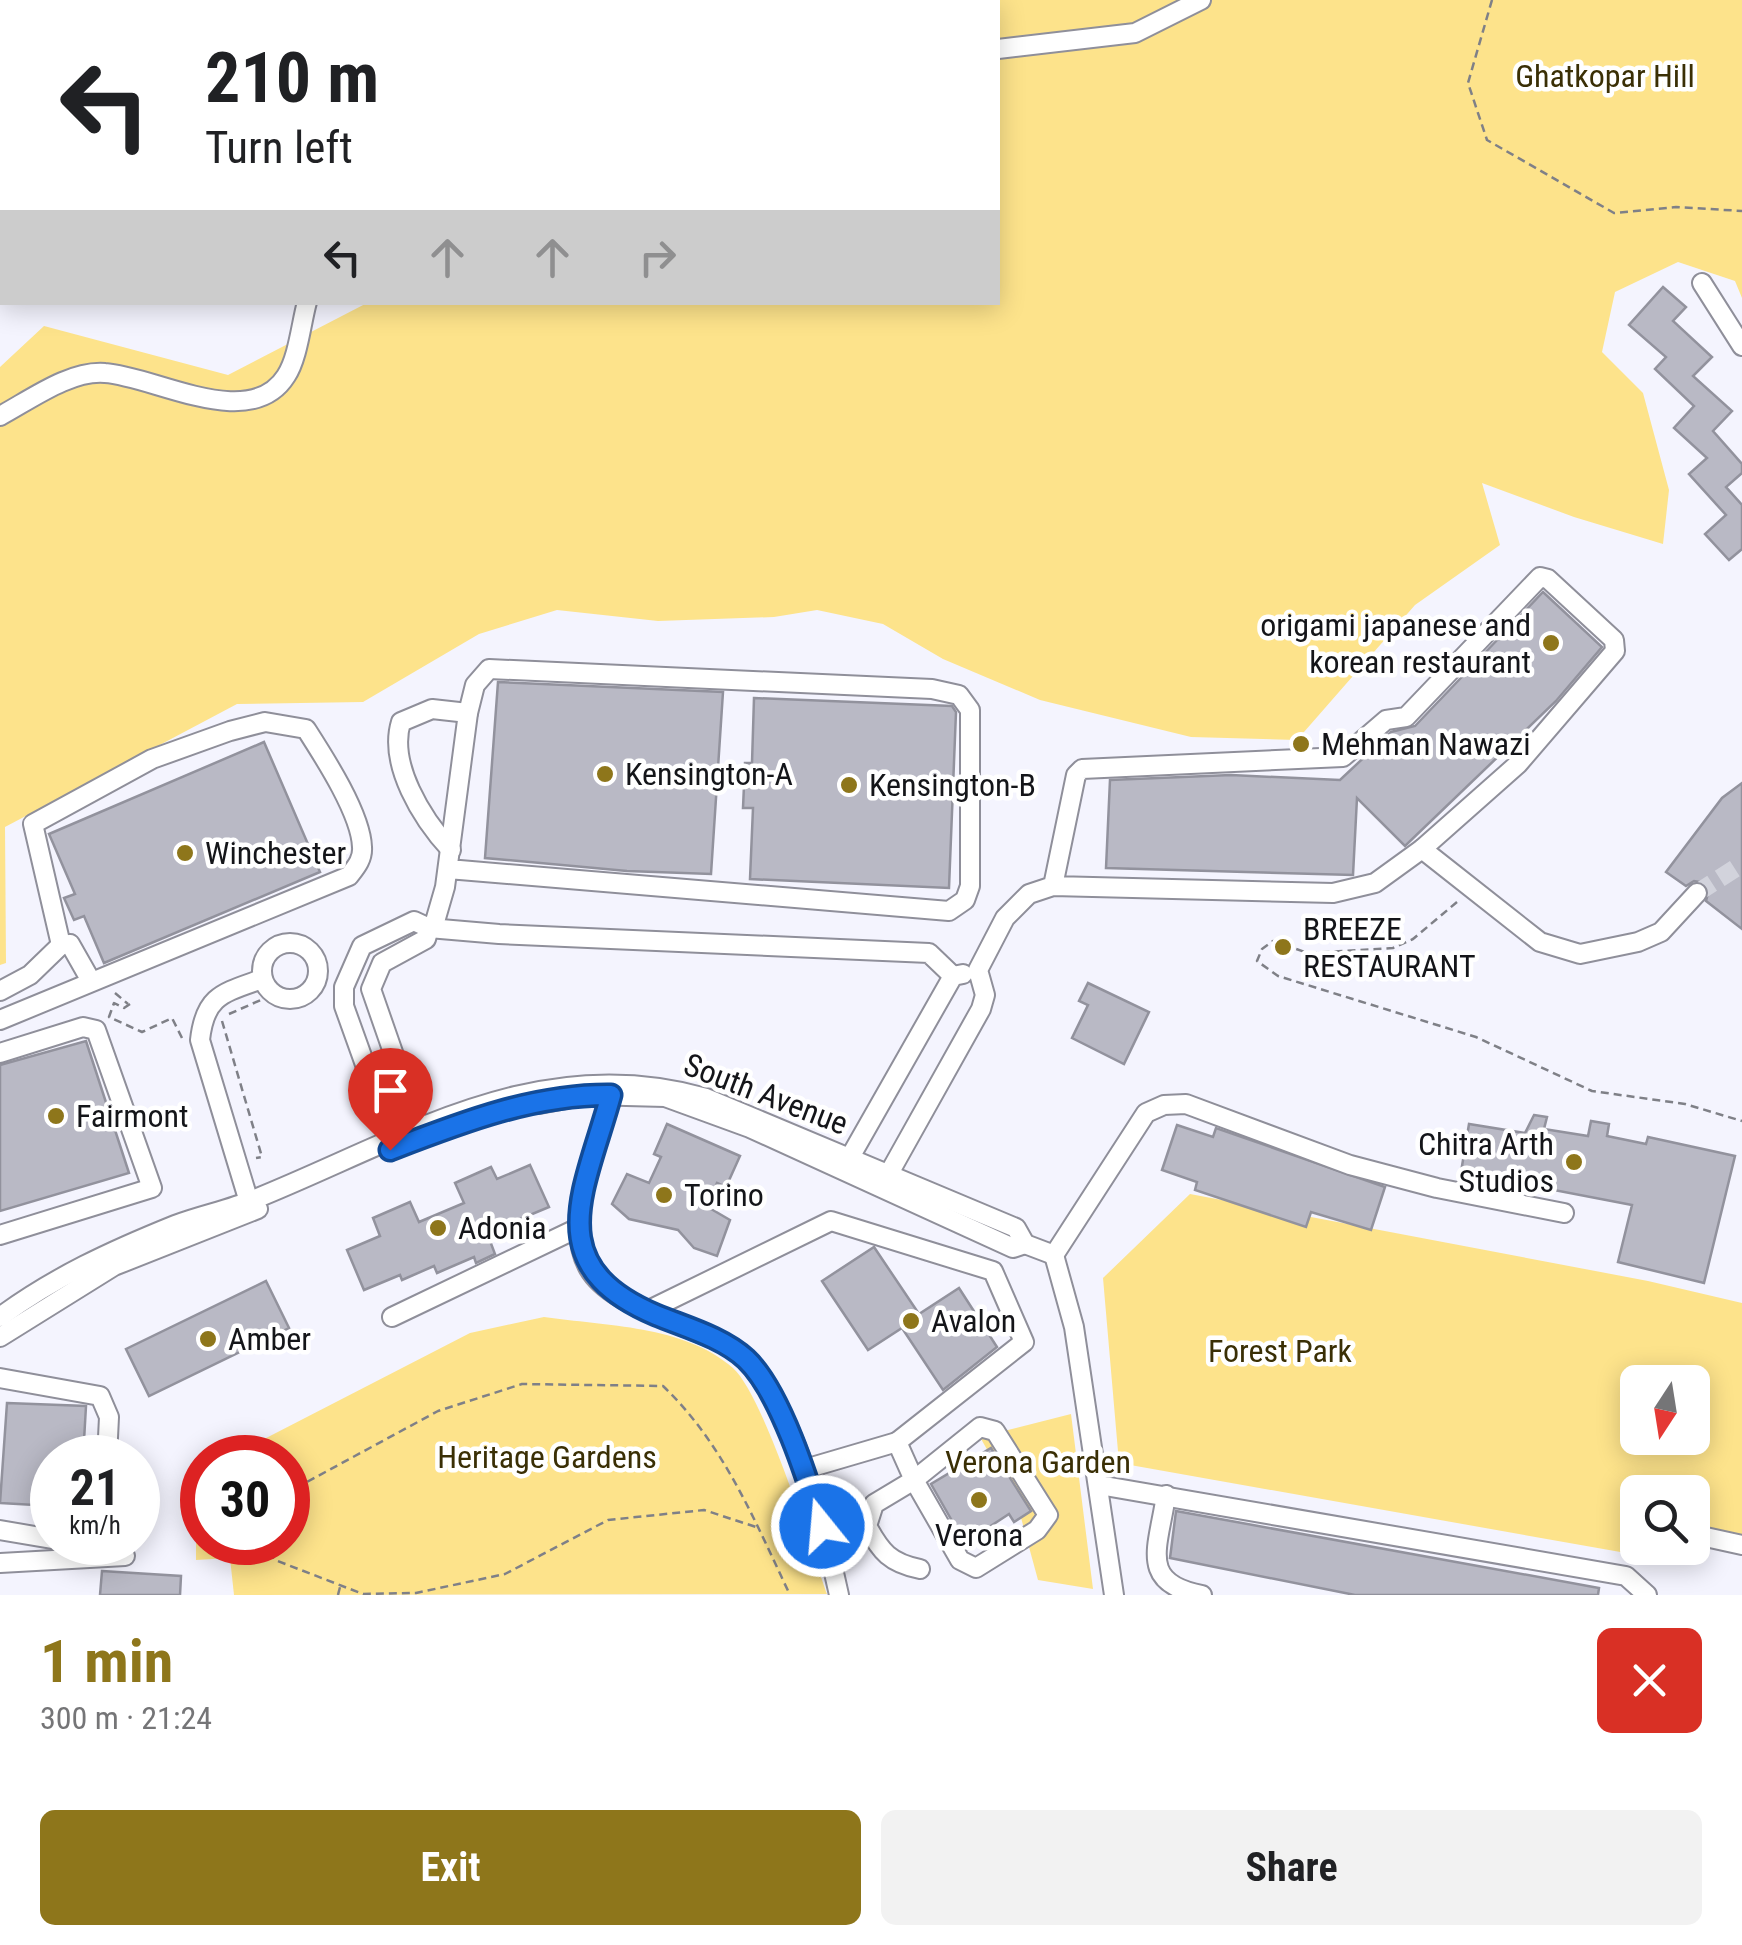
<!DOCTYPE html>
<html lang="en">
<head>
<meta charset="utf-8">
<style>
	:root { --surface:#fff; --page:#f2f2f2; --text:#202124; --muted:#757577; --accent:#8e761b }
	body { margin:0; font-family:"Roboto Condensed",sans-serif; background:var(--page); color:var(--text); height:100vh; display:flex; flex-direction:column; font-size:38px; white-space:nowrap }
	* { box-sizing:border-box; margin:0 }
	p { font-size:32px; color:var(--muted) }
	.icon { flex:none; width:55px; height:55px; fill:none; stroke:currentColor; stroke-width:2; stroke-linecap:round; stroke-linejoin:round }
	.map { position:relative; height:1595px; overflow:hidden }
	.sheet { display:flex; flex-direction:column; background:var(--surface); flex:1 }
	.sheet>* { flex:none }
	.top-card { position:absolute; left:0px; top:0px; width:1000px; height:305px; box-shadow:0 5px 25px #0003; background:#fff; color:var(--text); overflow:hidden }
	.needle { width:65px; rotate:192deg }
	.controls { position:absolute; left:1620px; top:1365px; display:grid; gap:20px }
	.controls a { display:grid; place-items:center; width:90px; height:90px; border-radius:15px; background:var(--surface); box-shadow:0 5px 25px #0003; font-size:50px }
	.speed { position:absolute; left:30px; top:1435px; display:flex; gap:20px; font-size:50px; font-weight:700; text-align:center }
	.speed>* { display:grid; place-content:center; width:130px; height:130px; border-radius:50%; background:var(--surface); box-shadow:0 5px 25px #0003; line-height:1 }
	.speed small { font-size:25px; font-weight:400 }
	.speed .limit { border:15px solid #d22; background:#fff; color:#111 }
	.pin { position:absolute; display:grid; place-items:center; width:85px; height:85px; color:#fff; margin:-102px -42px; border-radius:50% 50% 50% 0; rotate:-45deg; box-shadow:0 0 10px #0007 }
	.pin .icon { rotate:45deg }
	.me { position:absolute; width:110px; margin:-55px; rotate:343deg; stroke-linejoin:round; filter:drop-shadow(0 0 8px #0008) }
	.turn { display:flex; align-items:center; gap:35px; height:210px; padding:0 40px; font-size:45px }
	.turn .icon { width:130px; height:130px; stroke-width:2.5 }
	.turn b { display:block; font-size:70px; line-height:85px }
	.lanes { display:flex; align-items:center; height:95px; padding:0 40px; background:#0003; justify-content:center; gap:50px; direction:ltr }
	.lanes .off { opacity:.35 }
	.round { display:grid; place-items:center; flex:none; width:105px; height:105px; border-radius:15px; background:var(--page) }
	.overview { display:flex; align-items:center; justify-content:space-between; height:170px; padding:0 40px }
	h1 { font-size:60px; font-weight:700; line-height:75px; color:var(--accent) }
	.action { display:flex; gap:20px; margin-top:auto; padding:20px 40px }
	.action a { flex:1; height:115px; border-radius:15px; background:var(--accent); color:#fff; font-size:40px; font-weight:700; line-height:115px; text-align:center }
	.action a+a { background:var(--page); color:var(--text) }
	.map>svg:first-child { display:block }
	.green { fill:#fde38b; fill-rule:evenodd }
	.building { fill:#b9b9c5; stroke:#92929d; stroke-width:2.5 }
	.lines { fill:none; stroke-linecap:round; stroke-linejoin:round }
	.minor-tunnel { stroke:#d2d3dc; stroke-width:18; stroke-dasharray:18 9; stroke-linecap:butt }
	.minor-casing { stroke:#8f8f9a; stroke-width:22 }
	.path { stroke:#7f8087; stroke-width:2.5; stroke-dasharray:8 5; stroke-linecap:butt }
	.minor { stroke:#fff; stroke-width:18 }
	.route-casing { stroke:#114b97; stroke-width:25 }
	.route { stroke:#1a73e8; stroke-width:18 }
	.poi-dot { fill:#8e761b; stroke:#fff; stroke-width:4 }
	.labels { text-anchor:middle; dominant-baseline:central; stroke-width:9; stroke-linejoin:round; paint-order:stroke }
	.park-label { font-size:32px; fill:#3a2f05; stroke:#fff }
	.poi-label { font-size:32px; fill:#141519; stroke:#fff; text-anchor:start }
	.street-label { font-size:32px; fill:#141519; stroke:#fff }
</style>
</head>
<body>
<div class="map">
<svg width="1742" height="1595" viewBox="0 0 1742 1595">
	<rect width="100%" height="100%" fill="#f4f4fe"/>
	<!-- green -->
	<g class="green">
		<polygon points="218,0 1742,0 1742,298 1735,281 1678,262 1615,292 1602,352 1643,393 1669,490 1663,544 1574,517 1482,483 1500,545 1415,605 1297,740 1191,737 1040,700 943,659 883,624 817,610 774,617 658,621 557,610 479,634 363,702 237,704 5,827 6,963 0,965 0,367 44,326 228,375 367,303 998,302 998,2 215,2"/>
		<path d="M1190,1194L1648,1281L1742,1303V1538L1693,1529L1692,1492H1638L1637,1536L1626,1553L1119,1463L1103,1278ZM1638,1382H1692V1438H1638Z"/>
		<path d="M544,1317C605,1326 684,1325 733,1368C764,1396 811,1549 827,1594L234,1595L230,1558L196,1560V1475L202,1472V1542H288V1458L229,1457L470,1333Z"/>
		<polygon points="1071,1414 1093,1589 1038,1580 1017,1503 980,1437"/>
	</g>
	<!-- building -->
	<g class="building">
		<polygon points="1663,287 1686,307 1673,321 1712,357 1693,376 1732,411 1713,431 1742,464 1742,473 1726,487 1742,505 1742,549 1729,560 1705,534 1726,515 1689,474 1707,458 1674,428 1694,406 1655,369 1666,357 1629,325"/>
		<polygon points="1543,592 1602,647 1556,701 1405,846 1357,798 1353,875 1106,868 1110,780 1231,775 1340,780 1391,732 1415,726"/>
		<polygon points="498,682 723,692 711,874 627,871 485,858"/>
		<polygon points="754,698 952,706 956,712 949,888 750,879 753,808 743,808 745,763 752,763"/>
		<polygon points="264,742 320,872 104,963 84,916 74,920 64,898 75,894 49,834"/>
		<polygon points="1742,783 1742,929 1706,901 1709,890 1705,883 1694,881 1686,886 1666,872 1722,798"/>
		<polygon points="1088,983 1149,1012 1124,1064 1072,1038 1088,1005 1079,1001"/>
		<polygon points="86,1041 129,1173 0,1211 0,1065"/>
		<polygon points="1534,1115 1547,1117 1544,1129 1588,1136 1591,1121 1609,1124 1607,1136 1646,1144 1648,1137 1735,1156 1704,1283 1618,1262 1632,1205 1512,1182 1511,1186 1460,1178 1469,1124 1525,1133"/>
		<polygon points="667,1124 740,1156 726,1187 717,1183 706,1206 730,1220 717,1256 694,1248 678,1230 629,1219 612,1204 627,1174 649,1183 661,1157 654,1154"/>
		<polygon points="1177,1125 1213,1137 1216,1128 1385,1187 1371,1230 1311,1212 1306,1227 1195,1190 1197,1182 1162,1170"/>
		<polygon points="530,1165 549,1207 487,1233 495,1254 476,1263 474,1257 437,1273 434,1266 402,1280 400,1275 364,1290 347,1250 380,1236 373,1218 410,1202 419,1222 464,1203 455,1183 491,1167 497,1179"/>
		<polygon points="874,1247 919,1314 959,1288 997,1347 943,1390 902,1328 868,1350 822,1281"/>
		<polygon points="266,1281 289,1328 149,1396 126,1349"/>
		<polygon points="7,1403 86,1406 83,1458 52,1458 52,1506 0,1503"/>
		<polygon points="991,1448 1031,1511 1014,1522 1009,1514 977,1535 981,1541 968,1549 931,1484"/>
		<polygon points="1176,1511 1599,1588 1598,1595 1355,1595 1170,1558"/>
		<polygon points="102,1571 181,1576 180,1595 100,1595"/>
	</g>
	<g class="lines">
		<!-- minor-tunnel -->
		<polyline class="minor-tunnel" points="1697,893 1742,864"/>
		<defs>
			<g id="minor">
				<polyline points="998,49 1135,33 1201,0"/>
				<polyline points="1702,283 1742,346"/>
				<path d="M0,416C30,400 70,370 105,373C154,376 250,433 286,376C298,358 301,324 307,302"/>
				<polyline points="1422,849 1540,942 1580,954 1638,942 1661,932 1697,893"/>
				<path d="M451,850C422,819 388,764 401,722L432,709L468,713"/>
				<polyline points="434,925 445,887 468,713 475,685 489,669 932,689 959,695 970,710 970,886 965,900 949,911 448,869"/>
				<circle cx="290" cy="971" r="28"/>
				<polyline points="61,945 70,944 91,981"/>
				<polyline points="0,991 30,975 61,945"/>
				<path d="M0,1020L349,876C356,867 363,859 362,847C361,814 324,757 306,729L265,722L230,731L152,759L33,824L61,945"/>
				<polyline points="0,1053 83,1027 96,1030 152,1188 0,1235"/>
				<path d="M611,1095C598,1143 560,1227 591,1272C608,1297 648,1312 675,1323C698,1333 731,1343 748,1362C798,1421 823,1522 839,1595"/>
				<polyline points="539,1104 588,1095 665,1097 750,1128 1013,1248 1025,1244"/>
				<polyline points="419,1127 371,989 382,963 426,939 429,928"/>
				<polyline points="391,1137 344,1006 344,987 362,946 414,921 429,928 499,934 929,953 953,976"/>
				<polyline points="849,1159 953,976 963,974"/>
				<polyline points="887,1177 981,1009 985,995 978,970 1005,918 1029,894 1053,886 1333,893 1375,883 1422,849 1518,764 1615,651 1614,640 1548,579 1540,577 1406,717 1386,720 1343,757 1082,769 1076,775 1053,886"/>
				<path d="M249,1202L200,1040C205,995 223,993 262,979"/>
				<polyline points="1054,1255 1146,1113 1164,1105 1186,1104 1350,1165 1437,1188 1564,1213"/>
				<polyline points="1054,1255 1074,1327 1114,1595"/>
				<polyline points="647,1311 831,1221 993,1271 1024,1342 897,1442"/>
				<path d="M0,1317C54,1277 113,1250 175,1225C201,1215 229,1210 255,1199C404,1139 538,1050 706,1098L1016,1228L1025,1244L1054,1255"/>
				<polyline points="392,1317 578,1228"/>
				<polyline points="0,1337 114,1266 258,1209"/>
				<polyline points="0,1378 100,1396 109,1417 107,1458"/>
				<polygon points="980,1427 995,1431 1048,1515 1037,1530 976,1568 960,1560 914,1480"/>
				<path d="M805,1469L897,1442L914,1480L874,1504L867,1526C881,1552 890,1563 920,1569"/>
				<polyline points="1099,1485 1626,1576 1647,1595"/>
				<path d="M1166,1495C1159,1546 1137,1583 1202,1595"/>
				<polyline points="0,1530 52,1539"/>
				<polyline points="1692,1534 1742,1545"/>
				<polyline points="0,1563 125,1556"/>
			</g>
		</defs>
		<!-- minor casing -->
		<use href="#minor" class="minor-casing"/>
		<!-- path -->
		<g class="path">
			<polyline points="1492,0 1468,83 1487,140 1614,213 1676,207 1742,211"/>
			<polyline points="0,126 2,125"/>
			<polyline points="1457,902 1413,939 1393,948 1308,953 1273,941 1262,949 1257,961 1278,976 1476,1037 1592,1091 1685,1104 1742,1121"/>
			<polyline points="115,993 128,1004"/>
			<polyline points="130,1004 124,1008 114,1003 109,1017 142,1032 172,1018 182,1038"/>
			<polyline points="229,1014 263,999"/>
			<polyline points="222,1021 262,1157 256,1158"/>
			<path d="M288,1498L294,1489L438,1411L522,1384L663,1386C723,1443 755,1521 790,1595"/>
			<polyline points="261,1542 275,1560 363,1594 416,1593 505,1574 608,1520 704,1510 756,1527"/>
			<polyline points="338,1595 340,1587"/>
		</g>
		<!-- minor -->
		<use href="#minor" class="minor"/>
	</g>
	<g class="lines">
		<defs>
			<path id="route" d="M390,1150C460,1123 534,1094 611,1095C585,1190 538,1265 656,1315C685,1327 722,1337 746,1359C780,1391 808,1481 822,1526"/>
		</defs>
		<!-- route casing -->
		<use href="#route" class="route-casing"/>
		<!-- route -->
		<use href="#route" class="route"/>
	</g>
	<!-- markers -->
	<g class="poi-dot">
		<circle cx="1551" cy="643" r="10"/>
		<circle cx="1301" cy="744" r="10"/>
		<circle cx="605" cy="774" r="10"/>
		<circle cx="849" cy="785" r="10"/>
		<circle cx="185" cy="853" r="10"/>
		<circle cx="1283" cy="947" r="10"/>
		<circle cx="56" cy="1116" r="10"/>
		<circle cx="1574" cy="1162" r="10"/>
		<circle cx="664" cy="1195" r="10"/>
		<circle cx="438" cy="1228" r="10"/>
		<circle cx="911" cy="1321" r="10"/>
		<circle cx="208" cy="1339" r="10"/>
		<circle cx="979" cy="1500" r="10"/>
	</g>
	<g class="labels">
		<!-- park labels -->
		<g class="park-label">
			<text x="1605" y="76">Ghatkopar Hill</text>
			<text x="1280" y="1351">Forest Park</text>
			<text x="547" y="1457">Heritage Gardens</text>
			<text x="1038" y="1462">Verona Garden</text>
		</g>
		<!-- poi labels -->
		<g class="poi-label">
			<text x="1531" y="625" text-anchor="end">origami japanese and<tspan x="1531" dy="37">korean restaurant</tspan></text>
			<text x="1321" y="744">Mehman Nawazi</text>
			<text x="625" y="774">Kensington-A</text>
			<text x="869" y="785">Kensington-B</text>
			<text x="205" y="853">Winchester</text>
			<text x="1303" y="929">BREEZE<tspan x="1303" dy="37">RESTAURANT</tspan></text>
			<text x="76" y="1116">Fairmont</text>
			<text x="1554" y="1144" text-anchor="end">Chitra Arth<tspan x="1554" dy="37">Studios</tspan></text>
			<text x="684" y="1195">Torino</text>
			<text x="458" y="1228">Adonia</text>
			<text x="931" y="1321">Avalon</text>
			<text x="228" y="1339">Amber</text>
			<text x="979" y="1535" text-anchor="middle">Verona</text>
		</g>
		<!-- street labels -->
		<g class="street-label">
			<text transform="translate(766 1094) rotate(21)">South Avenue</text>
		</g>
	</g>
</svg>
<div class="controls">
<a><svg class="needle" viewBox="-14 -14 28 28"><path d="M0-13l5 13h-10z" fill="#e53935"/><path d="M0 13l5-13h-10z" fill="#757577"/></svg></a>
<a><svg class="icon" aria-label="search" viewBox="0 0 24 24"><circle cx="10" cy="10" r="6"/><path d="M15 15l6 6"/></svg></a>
</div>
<div class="speed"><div>21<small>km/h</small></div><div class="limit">30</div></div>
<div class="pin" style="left:390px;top:1150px;background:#d93025"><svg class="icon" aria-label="arrive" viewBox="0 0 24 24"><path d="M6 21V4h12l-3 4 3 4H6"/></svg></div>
<svg class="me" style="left:822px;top:1526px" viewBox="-20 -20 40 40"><circle r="17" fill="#1a73e8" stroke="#fff" stroke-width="3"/><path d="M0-11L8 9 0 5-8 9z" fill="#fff"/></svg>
<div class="top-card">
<div class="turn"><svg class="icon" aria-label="left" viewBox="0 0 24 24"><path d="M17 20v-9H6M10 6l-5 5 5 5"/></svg><div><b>210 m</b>Turn left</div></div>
<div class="lanes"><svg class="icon" aria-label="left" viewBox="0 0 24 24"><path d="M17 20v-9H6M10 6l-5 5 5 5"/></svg><svg class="icon off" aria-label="ahead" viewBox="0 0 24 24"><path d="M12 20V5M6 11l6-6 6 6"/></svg><svg class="icon off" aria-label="ahead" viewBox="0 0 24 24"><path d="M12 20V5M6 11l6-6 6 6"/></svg><svg class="icon off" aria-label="right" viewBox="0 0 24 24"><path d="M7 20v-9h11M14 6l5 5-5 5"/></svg></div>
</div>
</div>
<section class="sheet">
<div class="overview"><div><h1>1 min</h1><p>300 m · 21:24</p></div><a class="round" style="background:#d93025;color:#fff"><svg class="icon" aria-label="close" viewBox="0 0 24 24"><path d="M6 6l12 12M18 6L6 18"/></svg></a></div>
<div class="action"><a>Exit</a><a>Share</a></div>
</section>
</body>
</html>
